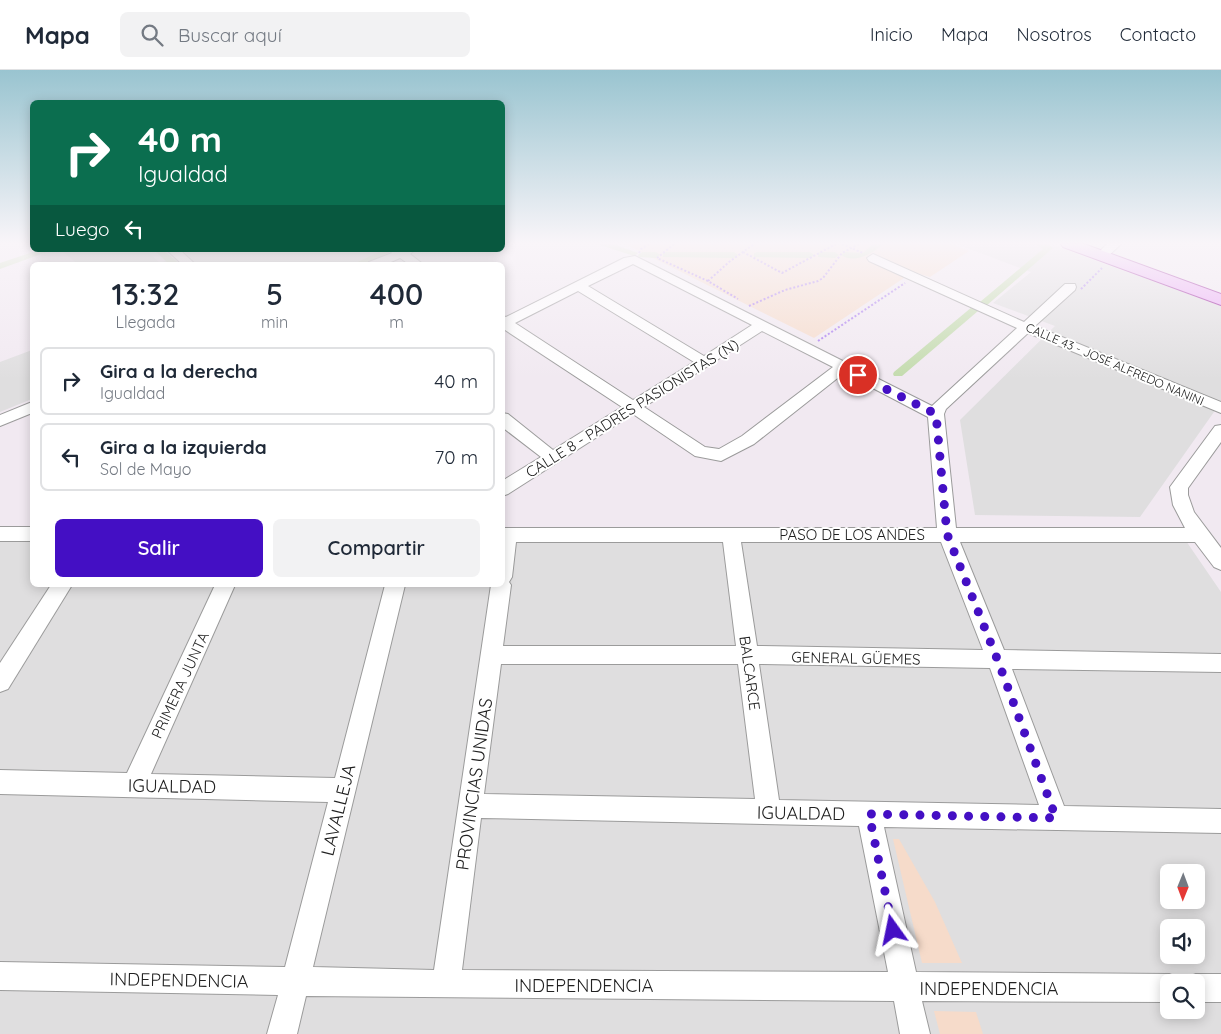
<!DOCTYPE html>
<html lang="es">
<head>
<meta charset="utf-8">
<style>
	:root { --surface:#fff; --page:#f2f2f3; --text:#1f2937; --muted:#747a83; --line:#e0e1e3; --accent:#440fc4 }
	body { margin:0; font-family:Quicksand,sans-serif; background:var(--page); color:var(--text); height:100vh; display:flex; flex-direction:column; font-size:19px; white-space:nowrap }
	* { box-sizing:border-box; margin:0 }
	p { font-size:16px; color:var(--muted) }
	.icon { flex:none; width:28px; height:28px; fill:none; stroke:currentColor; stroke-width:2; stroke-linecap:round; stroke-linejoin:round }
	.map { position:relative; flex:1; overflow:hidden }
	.details { position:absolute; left:30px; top:192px; width:475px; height:325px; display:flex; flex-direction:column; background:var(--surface); border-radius:8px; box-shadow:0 2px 12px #0003 }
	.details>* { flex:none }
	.guide { position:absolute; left:30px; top:30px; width:475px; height:152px; border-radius:8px; box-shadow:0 2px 12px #0003; background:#0b6e4f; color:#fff; overflow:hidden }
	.needle { width:32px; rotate:181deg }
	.fabs { position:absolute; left:1160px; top:794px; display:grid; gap:10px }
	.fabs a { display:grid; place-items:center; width:45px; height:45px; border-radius:8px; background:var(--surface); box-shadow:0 2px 12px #0003; font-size:25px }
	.pin { position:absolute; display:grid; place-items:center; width:42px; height:42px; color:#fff; margin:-21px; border:2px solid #fff; border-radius:50%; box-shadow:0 1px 5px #0007 }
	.me { position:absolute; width:55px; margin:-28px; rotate:348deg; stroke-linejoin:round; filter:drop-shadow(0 0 4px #0008) }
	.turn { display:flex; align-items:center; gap:18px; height:105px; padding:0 25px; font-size:22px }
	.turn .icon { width:65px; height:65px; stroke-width:2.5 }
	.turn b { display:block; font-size:35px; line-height:42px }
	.then { display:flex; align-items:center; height:48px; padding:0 25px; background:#0003; gap:10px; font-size:19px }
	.eta { display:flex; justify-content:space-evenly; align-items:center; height:85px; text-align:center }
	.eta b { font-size:30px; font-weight:600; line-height:35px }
	.action { display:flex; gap:10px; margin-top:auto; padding:10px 25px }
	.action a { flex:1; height:58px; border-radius:8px; background:var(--accent); color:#fff; font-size:20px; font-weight:600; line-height:58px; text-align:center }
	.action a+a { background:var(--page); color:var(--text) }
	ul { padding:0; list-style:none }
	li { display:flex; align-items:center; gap:15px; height:68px; margin:0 10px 8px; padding:0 15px; border:2px solid var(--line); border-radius:8px }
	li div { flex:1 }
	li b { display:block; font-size:19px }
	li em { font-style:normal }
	header { display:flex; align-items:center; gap:30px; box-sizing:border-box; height:70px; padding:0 25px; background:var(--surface); border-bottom:1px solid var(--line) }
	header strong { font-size:24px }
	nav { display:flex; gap:28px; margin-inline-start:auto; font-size:18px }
	.search { width:350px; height:45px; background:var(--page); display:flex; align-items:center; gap:12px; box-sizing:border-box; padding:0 18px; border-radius:8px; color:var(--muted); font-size:19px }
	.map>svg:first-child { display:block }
	.residential { fill:#dfdedf; fill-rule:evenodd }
	.park { fill:#f6dbca }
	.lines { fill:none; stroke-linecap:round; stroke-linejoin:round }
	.canal { fill:#c3dbad; fill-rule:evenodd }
	.minor-casing { stroke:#9b9b9b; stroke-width:2 }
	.major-casing { stroke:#8f0b93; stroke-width:2 }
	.path { stroke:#a97bf0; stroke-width:2; stroke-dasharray:2 2; stroke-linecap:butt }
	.minor { fill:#fff; fill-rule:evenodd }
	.major { fill:#eba9f6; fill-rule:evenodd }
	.route { stroke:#440fc4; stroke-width:9; stroke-dasharray:0 16.2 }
	.labels { text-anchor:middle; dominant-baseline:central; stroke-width:4; stroke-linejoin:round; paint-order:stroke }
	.far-street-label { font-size:12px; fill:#212121; stroke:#fff }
	.street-label { font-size:15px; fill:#212121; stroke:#fff }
	.near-street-label { font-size:18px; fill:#212121; stroke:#fff }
</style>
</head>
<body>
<header>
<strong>Mapa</strong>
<div class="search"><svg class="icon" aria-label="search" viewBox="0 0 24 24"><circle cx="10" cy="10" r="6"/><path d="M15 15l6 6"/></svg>Buscar aquí</div>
<nav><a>Inicio</a><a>Mapa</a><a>Nosotros</a><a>Contacto</a></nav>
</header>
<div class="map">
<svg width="1221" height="964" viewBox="0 0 1221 964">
	<rect width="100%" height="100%" fill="#f1e9f1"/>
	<!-- residential -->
	<g class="residential">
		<polygon points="956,174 1050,174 1221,236 1221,332 1140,447 975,445 960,350 1055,256 993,233 1031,202"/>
		<polygon points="146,180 160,193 194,180 393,180 357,195 79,195 62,181"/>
		<polygon points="32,280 32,329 0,342 0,292"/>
		<path d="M0,466H32V515H502L503,467L1184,468L1221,522V964H0ZM1169,802H1196V830H1169ZM1169,858H1196V885H1169ZM1169,912H1196V940H1169Z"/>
	</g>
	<!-- park -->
	<g class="park">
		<polygon points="625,174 951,174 969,181 930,207 913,202 814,268"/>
		<polygon points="893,769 899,769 935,832 962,893 922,893"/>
		<polygon points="934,941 976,942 983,964 940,964"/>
	</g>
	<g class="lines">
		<!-- canal -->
		<g class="canal">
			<polygon points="597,174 613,174 638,183 634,186"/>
			<path d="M873,174H883C873,184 854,194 841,185L845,182L863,183Z"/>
			<polygon points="1035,174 1048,174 1053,178 986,236 980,236 980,232 1043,179"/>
			<polygon points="39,180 52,180 0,199 0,193"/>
			<polygon points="154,180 163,180 181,195 170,195"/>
			<polygon points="383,180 392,181 364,195 351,195"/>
			<polygon points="642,182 656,182 660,185 656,188 639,187 638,185"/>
			<polygon points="666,182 734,182 738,185 734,188 663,187 663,183"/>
			<polygon points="757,182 810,182 814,185 810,188 754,187 754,183"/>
			<polygon points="821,182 835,182 839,185 835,188 818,187 818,183"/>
			<polygon points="975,236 980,239 978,241 902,306 894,306 893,304 894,302 972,237"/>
		</g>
		<defs>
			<g id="minor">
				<polygon points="1107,174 1121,174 1105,189 1097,189 1095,186"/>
				<polygon points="167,180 180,180 196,195 183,195"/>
				<polygon points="390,180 415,180 410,184 424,195 410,195 400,188 384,195 367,195 369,192 392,183"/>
				<path d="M873,184L1024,252L1065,214H1075L1076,217L1075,220L1035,256L1221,332V343L1028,263L946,339L944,344L956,458H1185L1173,435L1170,417L1215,356L1221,355V372L1188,418V425L1194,442L1221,478V500L1214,497L1195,472H960L1004,580L1221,584V602L1012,599L1064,736L1221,739V763L884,757L916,902L1169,904L1179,908L1181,912H1169V932L922,931L930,964H900L894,931L306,926L297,964H267L278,925L0,920V892L285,897L328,732L0,724V700L127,703L215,515H235L151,704L335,708L385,515H405L313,897L434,900L491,515H502V458H937L928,347L844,303L754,374L721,391L695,386L633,344L508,424L502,426V411L541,387L502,357V343L508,344L553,380L622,337L502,258V246L506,247L624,188L635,186L932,336L1017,258L869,191L867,188ZM633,194L752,255L704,286L588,216ZM578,221L694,292L633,330L515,253ZM762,261L833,297L742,366L719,379L705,377L644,337ZM516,472H723L736,576H503L511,515L509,512L512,507ZM741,472H941L983,580L757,576ZM501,594H738L755,729L484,724ZM759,594L990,598L1039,735L779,730ZM481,748L859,756L888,902L462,900Z"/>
				<polygon points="32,332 32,343 0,356 0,345"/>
				<rect x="0" y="457" width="32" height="14"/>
				<polygon points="51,515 72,515 8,619 0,622 0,593"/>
				<polygon points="1196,904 1221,904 1221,932 1196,932 1196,912 1184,912 1186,908"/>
			</g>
			<polygon id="major" points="1061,174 1084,174 1221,224 1221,235 1063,177"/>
		</defs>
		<!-- minor casing -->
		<use href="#minor" class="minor-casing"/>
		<!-- major casing -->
		<use href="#major" class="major-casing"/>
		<!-- path -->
		<g class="path">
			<polyline points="674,174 657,188 708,211 738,229"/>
			<polyline points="842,174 863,183"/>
			<polyline points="743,182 782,203 836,174"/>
			<polyline points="639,183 641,179 649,174"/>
			<polyline points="708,211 729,192 754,174"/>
			<polyline points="1081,219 1102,198"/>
			<polyline points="749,236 785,220 818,211 823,208 842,183 859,174"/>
			<polyline points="818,271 905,213"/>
		</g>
		<!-- minor -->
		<use href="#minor" class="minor"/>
		<!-- major -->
		<use href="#major" class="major"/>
	</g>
	<!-- sky -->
	<linearGradient id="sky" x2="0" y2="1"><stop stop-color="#99c4d0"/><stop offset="0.56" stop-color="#f9f5f9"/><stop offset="1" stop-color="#f9f5f9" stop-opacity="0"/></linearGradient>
	<rect width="1221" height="309" fill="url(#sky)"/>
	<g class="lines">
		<!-- route -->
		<polyline class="route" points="858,305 936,344 947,464 998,591 1056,748 869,744 893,860"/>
	</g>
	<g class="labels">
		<!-- far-street labels -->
		<g class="far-street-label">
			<text transform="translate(1115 294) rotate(23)">CALLE 43 - JOSÉ ALFREDO NANINI</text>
		</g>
		<!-- street labels -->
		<g class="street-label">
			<text transform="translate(632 338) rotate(-32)">CALLE 8 - PADRES PASIONISTAS (N)</text>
			<text x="852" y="464">PASO DE LOS ANDES</text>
			<text transform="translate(856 588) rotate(1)">GENERAL GÜEMES</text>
			<text transform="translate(750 603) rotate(82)">BALCARCE</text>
			<text transform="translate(180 615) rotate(-65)">PRIMERA JUNTA</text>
		</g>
		<!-- near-street labels -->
		<g class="near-street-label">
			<text transform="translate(474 714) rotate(-82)">PROVINCIAS UNIDAS</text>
			<text transform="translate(172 716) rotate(1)">IGUALDAD</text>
			<text transform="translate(338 740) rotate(-76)">LAVALLEJA</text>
			<text transform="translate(801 743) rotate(1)">IGUALDAD</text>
			<text transform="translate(179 910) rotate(1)">INDEPENDENCIA</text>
			<text x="584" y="915">INDEPENDENCIA</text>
			<text x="989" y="918">INDEPENDENCIA</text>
		</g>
	</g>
</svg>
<div class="fabs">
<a><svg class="needle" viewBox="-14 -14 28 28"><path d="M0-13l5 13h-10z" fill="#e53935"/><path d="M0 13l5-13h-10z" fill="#747a83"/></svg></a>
<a><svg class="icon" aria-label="sound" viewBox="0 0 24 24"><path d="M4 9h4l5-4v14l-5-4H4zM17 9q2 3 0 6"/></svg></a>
<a><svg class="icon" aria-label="search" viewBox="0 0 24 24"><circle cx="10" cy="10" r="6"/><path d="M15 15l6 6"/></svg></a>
</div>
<div class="pin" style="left:858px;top:305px;background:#d93025"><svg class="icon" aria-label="arrive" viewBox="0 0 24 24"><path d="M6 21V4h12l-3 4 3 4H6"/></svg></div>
<svg class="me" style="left:893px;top:860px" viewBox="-20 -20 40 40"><path d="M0-17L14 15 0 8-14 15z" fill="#440fc4" stroke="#fff" stroke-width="4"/></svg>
<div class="guide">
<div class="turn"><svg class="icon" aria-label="right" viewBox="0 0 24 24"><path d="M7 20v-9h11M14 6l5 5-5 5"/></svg><div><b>40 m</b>Igualdad</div></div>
<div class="then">Luego<svg class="icon" aria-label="left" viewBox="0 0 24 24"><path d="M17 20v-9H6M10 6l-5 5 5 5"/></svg></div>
</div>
<section class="details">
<div class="eta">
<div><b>13:32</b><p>Llegada</p></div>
<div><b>5</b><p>min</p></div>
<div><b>400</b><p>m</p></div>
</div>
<ul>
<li><svg class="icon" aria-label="right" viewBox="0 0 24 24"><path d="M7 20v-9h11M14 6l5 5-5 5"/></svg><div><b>Gira a la derecha</b><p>Igualdad</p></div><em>40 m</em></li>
<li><svg class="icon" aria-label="left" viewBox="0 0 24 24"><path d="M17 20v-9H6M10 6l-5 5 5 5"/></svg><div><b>Gira a la izquierda</b><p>Sol de Mayo</p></div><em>70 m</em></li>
</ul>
<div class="action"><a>Salir</a><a>Compartir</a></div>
</section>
</div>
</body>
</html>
